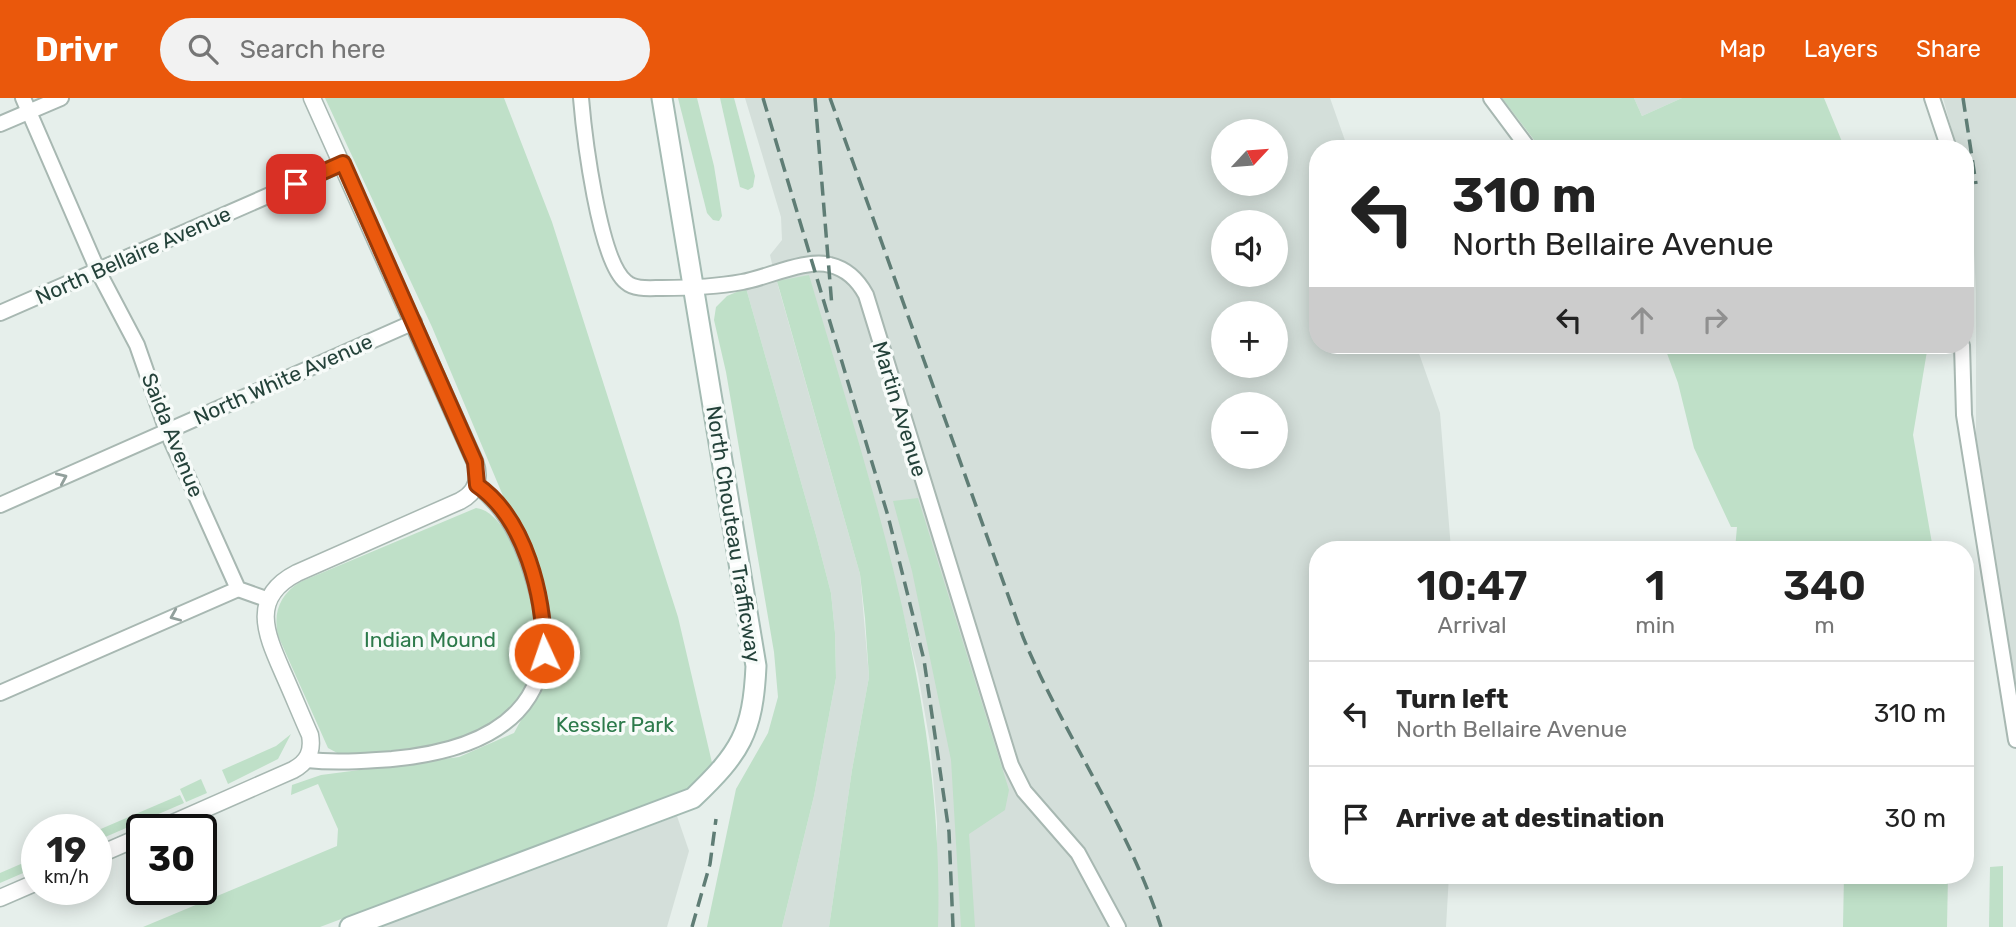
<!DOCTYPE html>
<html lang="en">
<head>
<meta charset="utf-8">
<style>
	:root { --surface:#fff; --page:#f2f2f2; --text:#222; --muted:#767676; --line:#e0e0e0; --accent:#ea580c }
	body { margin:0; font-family:Rubik,sans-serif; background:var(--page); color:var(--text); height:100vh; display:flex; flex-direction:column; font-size:26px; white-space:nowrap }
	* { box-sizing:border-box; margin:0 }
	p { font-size:23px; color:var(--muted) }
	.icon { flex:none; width:38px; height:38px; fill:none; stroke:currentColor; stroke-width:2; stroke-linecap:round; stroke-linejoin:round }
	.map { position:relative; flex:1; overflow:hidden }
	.drawer { position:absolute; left:1309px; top:443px; width:665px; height:343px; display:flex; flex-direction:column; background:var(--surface); border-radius:28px; box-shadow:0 4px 18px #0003 }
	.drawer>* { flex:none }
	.banner { position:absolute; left:1309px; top:42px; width:665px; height:214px; border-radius:28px; box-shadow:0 4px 18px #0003; background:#fff; color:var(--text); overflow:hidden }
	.needle { width:46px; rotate:64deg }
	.controls { position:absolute; left:1211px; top:21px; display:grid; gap:14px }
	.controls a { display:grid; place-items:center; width:77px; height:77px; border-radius:50%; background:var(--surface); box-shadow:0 4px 18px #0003; font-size:35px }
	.speed { position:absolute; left:21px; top:716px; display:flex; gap:14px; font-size:35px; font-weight:700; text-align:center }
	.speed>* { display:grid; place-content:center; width:91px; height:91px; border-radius:50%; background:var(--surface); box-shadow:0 4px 18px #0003; line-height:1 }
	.speed small { font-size:18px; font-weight:400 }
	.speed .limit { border:4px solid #111; border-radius:10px; background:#fff; color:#111 }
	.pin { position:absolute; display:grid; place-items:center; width:60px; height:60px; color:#fff; margin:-30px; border-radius:14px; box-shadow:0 4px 10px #0006 }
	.me { position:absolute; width:77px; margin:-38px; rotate:357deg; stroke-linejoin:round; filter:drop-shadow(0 0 5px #0008) }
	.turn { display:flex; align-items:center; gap:24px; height:147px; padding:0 28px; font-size:32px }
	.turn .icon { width:91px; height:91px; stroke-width:2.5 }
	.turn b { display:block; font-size:49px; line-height:60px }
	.lanes { display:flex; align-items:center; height:66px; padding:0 28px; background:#0003; justify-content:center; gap:35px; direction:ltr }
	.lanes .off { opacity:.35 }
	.eta { display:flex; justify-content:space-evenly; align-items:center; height:119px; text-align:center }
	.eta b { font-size:42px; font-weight:600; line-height:49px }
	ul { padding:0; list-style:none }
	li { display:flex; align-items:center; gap:21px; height:105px; padding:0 28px; border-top:2px solid var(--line) }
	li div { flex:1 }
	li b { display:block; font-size:26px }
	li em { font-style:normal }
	header { display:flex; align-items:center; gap:42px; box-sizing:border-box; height:98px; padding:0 35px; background:var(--accent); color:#fff }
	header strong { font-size:33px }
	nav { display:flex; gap:38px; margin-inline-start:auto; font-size:24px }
	.search { width:490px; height:63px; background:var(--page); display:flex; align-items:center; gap:18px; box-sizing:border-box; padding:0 24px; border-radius:38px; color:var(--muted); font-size:26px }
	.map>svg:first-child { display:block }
	.built { fill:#d4dfda; fill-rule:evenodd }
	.green { fill:#bfe0c8 }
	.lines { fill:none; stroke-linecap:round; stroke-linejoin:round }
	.minor-casing { stroke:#a8b8b2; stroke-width:18 }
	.tertiary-casing { stroke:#a8b8b2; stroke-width:19 }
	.secondary-casing { stroke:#a4bbb3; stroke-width:23 }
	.minor { stroke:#fff; stroke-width:14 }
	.tertiary { stroke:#fff; stroke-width:16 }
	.secondary { stroke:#fff; stroke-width:19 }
	.rail { stroke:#5f7d75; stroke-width:3.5; stroke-dasharray:14 7; stroke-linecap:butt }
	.oneway { stroke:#92a09c }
	.route-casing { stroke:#983908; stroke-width:18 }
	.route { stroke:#ea580c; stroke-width:12 }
	.labels { text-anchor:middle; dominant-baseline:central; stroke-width:7; stroke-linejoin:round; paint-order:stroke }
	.street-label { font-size:21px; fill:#24423a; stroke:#f7fbf9 }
	.park-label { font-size:21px; fill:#2d7a4b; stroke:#f7fbf9 }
</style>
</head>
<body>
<header>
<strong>Drivr</strong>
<div class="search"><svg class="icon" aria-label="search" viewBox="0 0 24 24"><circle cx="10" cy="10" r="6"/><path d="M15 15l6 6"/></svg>Search here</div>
<nav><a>Map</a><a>Layers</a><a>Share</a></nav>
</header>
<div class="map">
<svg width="2016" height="829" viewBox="0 0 2016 829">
	<rect width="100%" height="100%" fill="#e6efeb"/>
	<!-- built -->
	<g class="built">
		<path d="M745,0H1330L1348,51H1318V247H1416L1440,315L1451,451L1318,452V777H1449L1446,829H937V724L930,645L918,576L902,511L777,184L860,476L869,579L852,672L829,829H782L814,698L836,580L835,535L831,495L816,437L746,190L776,183L770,157L782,142L781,119ZM1223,33H1276V86H1223ZM1223,124H1276V177H1223ZM1223,215H1276V268H1223ZM1223,306H1276V359H1223Z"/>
		<polygon points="1634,0 1682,0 1642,18"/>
		<polygon points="1943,0 2016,0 2016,590 1976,337 1976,195 1971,93 1965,80 1965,51 1957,51"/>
		<polygon points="677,718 689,753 667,829 377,829"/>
	</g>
	<!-- green -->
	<g class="green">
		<polygon points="325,0 504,0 552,124 678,519 713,669 697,687 320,829 143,829 337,748 338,731 318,686 291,697 292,687 321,677 459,659 514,635 552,565 538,481 432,229"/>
		<polygon points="678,0 697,0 714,68 722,118 719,123 713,122 707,115"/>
		<polygon points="720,0 734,0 755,78 753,89 748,92 740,89"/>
		<polygon points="1502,0 1634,0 1642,18 1682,0 1824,0 1845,51 1541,51"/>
		<path d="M809,177C872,391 945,603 938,829H829L852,672L869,579L865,520L860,476L777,183Z"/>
		<polygon points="746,190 816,437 831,495 835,535 836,580 814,698 782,829 707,829 736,691 768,635 778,599 774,554 726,274 714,222 716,209 727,198"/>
		<polygon points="1660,247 1928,247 1913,337 1933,451 1735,451 1737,429 1731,429 1694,350 1678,285 1665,250"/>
		<polygon points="918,400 1009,692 1005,712 969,736 975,829 961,829 951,662 912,473 893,403"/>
		<path d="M476,410C515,414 540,521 536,555C534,573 526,596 513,608C469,652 399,651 341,657L328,650L279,540C272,517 279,497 300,484Z"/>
		<polygon points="291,636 278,661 228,686 222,672 276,648"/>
		<polygon points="201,681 207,695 186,704 180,691"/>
		<polygon points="180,697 184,705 96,743 96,733"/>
		<polygon points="37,759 37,769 0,785 0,775"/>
		<polygon points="2003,768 2003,829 1989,829 1990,769"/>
		<polygon points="1844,777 1948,777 1947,829 1843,829"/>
	</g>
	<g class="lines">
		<defs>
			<g id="minor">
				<polyline points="23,0 98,173 137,247 167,333 238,491 269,502"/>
				<path d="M581,0C584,36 599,163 626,184C635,192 650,190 662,190C688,190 715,189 742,184C766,180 807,160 830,167C847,171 858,182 866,197L1011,667L1024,693L1078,755L1118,829"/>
				<polyline points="1491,0 1529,51"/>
				<polyline points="1932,0 1949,51"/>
				<polyline points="0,26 61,0"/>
				<polyline points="0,215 343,65"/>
				<polyline points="1962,247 1964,317 2016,642"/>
				<polyline points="0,407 414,224"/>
				<polyline points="0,595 238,491"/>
				<path d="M307,662C336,665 363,663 392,661C501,651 569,603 535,486C525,449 508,410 476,387"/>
			</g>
			<g id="tertiary">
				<path d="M157,732L293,672C308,664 313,653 310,637C301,617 293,597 284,577C267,538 248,500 297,475L460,403C476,395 481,381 475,364L312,0"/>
				<polyline points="96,758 142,738"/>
				<polyline points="0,800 37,784"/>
			</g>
			<path id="secondary" d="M350,829L693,700C740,655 753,635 756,568L662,0"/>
		</defs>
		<!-- minor casing -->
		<use href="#minor" class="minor-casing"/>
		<!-- tertiary casing -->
		<use href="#tertiary" class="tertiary-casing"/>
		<!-- secondary casing -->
		<use href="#secondary" class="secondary-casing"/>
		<!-- minor -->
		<use href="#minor" class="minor"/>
		<!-- tertiary -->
		<use href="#tertiary" class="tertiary"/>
		<!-- secondary -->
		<use href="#secondary" class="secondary"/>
		<!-- rail -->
		<g class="rail">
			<polyline points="763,0 888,418 924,562 949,734 953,829"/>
			<polyline points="815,0 832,209"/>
			<path d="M830,0L1023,539C1064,638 1128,726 1161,829"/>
			<polyline points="1963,0 1976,86"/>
			<polyline points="692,829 710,766 716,721"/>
		</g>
	</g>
	<!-- one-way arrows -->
	<defs><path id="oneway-chevron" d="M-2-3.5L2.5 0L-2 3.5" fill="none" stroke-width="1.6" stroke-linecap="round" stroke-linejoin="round" transform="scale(1.75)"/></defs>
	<g class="oneway">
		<use href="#oneway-chevron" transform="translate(62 380) rotate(-24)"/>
		<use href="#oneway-chevron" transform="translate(175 518) rotate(157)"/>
	</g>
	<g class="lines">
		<defs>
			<path id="route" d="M296,86L343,65L475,364L477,387C526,421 544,498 544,555"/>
		</defs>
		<!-- route casing -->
		<use href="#route" class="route-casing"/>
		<!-- route -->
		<use href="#route" class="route"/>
	</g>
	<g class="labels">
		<!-- street labels -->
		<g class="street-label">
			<text transform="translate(133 157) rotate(-24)">North Bellaire Avenue</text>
			<text transform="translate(283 281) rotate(-24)">North White Avenue</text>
			<text transform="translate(900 311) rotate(73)">Martin Avenue</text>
			<text transform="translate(173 337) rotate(68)">Saida Avenue</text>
			<text transform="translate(734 436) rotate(81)">North Chouteau Trafficway</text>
		</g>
		<!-- park labels -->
		<g class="park-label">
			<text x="430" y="541">Indian Mound</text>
			<text x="615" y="626">Kessler Park</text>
		</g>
	</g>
</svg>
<div class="controls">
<a><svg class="needle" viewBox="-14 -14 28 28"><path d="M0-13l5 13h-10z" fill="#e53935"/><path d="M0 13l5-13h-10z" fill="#767676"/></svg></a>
<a><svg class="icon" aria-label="sound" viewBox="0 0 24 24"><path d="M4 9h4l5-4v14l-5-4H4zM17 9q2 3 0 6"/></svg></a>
<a>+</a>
<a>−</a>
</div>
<div class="speed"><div>19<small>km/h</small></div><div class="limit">30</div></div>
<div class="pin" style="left:296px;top:86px;background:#d93025"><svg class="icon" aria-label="arrive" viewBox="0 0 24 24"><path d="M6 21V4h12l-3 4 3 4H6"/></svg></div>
<svg class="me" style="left:544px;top:555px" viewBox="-20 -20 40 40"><circle r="17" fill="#ea580c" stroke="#fff" stroke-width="3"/><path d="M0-11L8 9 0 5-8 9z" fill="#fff"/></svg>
<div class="banner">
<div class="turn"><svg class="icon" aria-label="left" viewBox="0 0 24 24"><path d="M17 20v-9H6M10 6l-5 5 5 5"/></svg><div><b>310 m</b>North Bellaire Avenue</div></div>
<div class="lanes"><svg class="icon" aria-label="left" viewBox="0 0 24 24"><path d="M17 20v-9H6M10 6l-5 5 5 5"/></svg><svg class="icon off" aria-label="ahead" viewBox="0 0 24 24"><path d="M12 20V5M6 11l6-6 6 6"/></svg><svg class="icon off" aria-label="right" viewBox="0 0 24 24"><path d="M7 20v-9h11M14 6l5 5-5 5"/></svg></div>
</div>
<section class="drawer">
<div class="eta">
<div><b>10:47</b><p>Arrival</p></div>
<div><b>1</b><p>min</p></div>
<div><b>340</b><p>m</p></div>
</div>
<ul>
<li><svg class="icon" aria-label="left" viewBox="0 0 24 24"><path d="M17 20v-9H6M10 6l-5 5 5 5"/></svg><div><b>Turn left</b><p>North Bellaire Avenue</p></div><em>310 m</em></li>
<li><svg class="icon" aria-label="arrive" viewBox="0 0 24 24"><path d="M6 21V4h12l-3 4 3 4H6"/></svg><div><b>Arrive at destination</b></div><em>30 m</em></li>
</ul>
</section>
</div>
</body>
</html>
